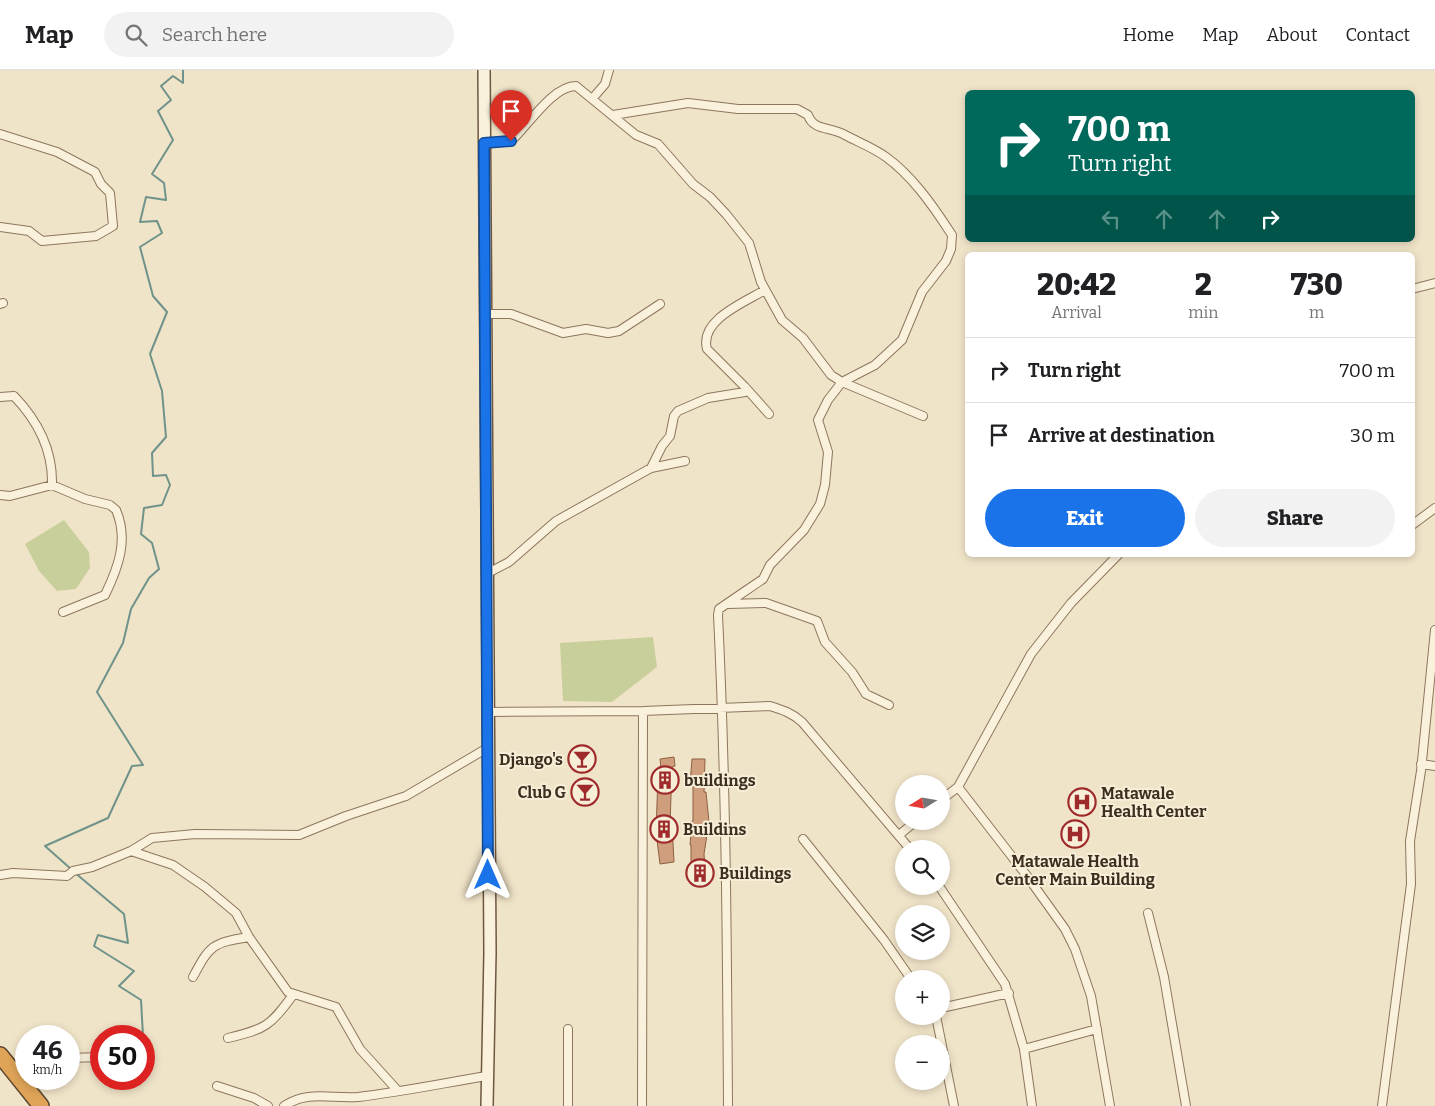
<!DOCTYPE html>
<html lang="en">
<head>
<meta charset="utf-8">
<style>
  body { margin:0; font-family:Bitter,serif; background:#f2f2f2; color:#202124; height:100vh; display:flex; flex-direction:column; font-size:19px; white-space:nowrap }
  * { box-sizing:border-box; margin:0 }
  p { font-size:16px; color:#757577 }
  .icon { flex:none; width:28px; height:28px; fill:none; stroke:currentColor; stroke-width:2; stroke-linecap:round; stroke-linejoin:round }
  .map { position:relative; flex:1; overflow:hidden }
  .drawer { position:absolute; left:965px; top:182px; width:450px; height:305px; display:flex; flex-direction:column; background:#fff; border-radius:8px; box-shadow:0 2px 8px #0003 }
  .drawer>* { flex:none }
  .guide { position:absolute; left:965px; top:20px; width:450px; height:152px; border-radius:8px; box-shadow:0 2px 8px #0003; background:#00695c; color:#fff; overflow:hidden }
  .needle { width:32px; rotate:259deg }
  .tools { position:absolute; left:895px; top:705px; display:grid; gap:10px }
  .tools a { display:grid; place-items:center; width:55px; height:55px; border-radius:50%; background:#fff; box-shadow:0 2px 8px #0003; font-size:25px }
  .speed { position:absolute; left:15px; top:955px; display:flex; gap:10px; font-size:25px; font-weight:700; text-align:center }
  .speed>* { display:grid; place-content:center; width:65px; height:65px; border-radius:50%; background:#fff; box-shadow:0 2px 8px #0003; line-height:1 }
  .speed small { font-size:12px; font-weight:400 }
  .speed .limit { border:8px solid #d22; background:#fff; color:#111 }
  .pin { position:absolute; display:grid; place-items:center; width:42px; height:42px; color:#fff; margin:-51px -21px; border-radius:50% 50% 50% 0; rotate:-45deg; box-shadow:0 0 5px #0007 }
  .pin .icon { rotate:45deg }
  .me { position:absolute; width:55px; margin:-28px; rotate:0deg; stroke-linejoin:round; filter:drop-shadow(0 0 4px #0008) }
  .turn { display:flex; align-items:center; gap:18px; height:105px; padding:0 20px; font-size:22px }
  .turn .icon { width:65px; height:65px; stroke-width:2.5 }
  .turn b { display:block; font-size:35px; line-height:42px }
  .lanes { display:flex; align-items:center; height:48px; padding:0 20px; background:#0003; justify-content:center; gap:25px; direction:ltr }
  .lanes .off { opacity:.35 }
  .eta { display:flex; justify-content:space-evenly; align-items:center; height:85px; text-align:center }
  .eta b { font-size:30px; font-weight:800; line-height:35px }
  .cta { display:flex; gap:10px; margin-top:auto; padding:10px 20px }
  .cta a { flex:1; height:58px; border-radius:30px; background:#1a73e8; color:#fff; font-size:20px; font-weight:800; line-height:58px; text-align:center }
  .cta a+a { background:#f2f2f2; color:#202124 }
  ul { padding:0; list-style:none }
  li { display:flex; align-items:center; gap:15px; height:65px; padding:0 20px; border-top:1px solid #e0e0e0 }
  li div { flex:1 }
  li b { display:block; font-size:19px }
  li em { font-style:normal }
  header { display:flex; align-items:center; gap:30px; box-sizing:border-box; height:70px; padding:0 25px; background:#fff; border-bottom:1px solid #e0e0e0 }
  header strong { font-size:24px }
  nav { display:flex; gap:28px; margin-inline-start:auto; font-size:18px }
  .search { width:350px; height:45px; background:#f2f2f2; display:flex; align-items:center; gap:12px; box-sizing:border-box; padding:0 18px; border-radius:28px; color:#757577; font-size:19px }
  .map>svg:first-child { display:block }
  .green { fill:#c9cf9b }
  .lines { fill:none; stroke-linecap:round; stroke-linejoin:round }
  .stream { stroke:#6f938a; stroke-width:2 }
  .building { fill:#cf9f7d; stroke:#8d5f41 }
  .street-casing { stroke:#8d765c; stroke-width:10 }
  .secondary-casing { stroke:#6f573f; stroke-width:14 }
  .highway-casing { stroke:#5b4430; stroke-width:18 }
  .street { stroke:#faf1dc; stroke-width:8 }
  .secondary { stroke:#faf1dc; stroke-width:11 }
  .highway { stroke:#e0a458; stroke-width:15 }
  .route-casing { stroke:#114b97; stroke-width:12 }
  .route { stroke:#1a73e8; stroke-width:9 }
  .labels { text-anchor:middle; stroke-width:4; stroke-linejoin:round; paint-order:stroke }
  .poi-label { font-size:16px; font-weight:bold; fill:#3d2e20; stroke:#f7eed8; text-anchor:start }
</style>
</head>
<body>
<header>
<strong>Map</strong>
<div class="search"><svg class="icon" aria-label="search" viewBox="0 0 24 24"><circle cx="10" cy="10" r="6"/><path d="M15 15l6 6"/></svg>Search here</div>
<nav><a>Home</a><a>Map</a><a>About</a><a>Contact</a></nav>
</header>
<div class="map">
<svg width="1435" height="1036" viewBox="0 0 1435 1036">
  <rect width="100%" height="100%" fill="#f0e4c8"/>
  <path class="green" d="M64 450 89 482 90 498 76 519 57 521 39 501 25 474Z
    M653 567 657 597 612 632 563 631 560 573Z"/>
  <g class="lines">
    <path class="stream" d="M71 799 45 776 108 748 132 696 143 695 97 622 123 573 131 539 149 508 159 499 152 473 141 464 144 438 162 435 170 415 166 405 153 406 152 383 166 367 162 321 150 284 167 242 153 226 140 177 162 163 157 151 140 152 146 127 166 130 164 113 152 104 173 70 158 41 171 30 161 16 173 6 183 13V0
      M74 802 124 844 128 873 98 865 94 876 134 901 119 916 141 930 143 966
      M144 970V982"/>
  </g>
  <path class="building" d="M674 687 675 696 672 697 670 754 672 755 674 792 660 794 656 762 658 706H662L660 689Z
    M692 689H705L704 722H706L709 752 704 784 705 798H710V808L691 809V775H690L692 751H693V714H690Z"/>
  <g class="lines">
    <g class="street-casing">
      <path id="street" d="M592 29 605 14 609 0
        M613 45 688 33 738 39H797L808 45C813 61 832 57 845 65 858 72 874 78 886 87 911 105 931 133 948 159L952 165 951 179 946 191 922 222 902 270 875 295 842 312
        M0 64 57 82 95 102 101 114 110 123 113 156 96 166 42 171 29 161 0 157
        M484 73 511 71C527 57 552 16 576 16L636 65 658 74 693 114 710 127 726 144 749 173 761 212 782 250 803 268 831 305 842 312 828 330 818 350 828 382 825 415 820 434 804 460 770 495 763 509 719 539 718 545C726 709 727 872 728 1036
        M1412 219 1435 213
        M0 234 3 233
        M485 244H511L563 263 586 259 608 263 619 261 660 234
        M842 312 923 346
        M745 317 769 344
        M0 327 14 326C38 351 53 380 52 415
        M651 398 662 376 670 366 674 346 678 341 708 328 745 322V317L707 279C699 250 745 232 765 220
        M0 425 10 426 52 415 85 429 110 435 116 440C129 470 118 498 105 525L63 542
        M1412 455 1435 438
        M486 504 509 492 556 451 651 398 685 391
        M728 534 766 533 817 551 825 572 852 602 866 624 889 635
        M488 642 643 641 770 636C783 640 792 643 802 652L910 779
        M1421 694 1435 696
        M958 717 1031 584 1071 533 1118 485
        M941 730 958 717 1027 806 1065 859 1075 879 1091 926 1110 1036
        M899 765 916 751
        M803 769 884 870 911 909
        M131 781 152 768 195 764 299 765 346 746 406 726 489 677
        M0 805 13 803 67 806 73 801 92 797 131 781 173 795 205 817 236 843 249 867 288 922 336 937 360 979 398 1021
        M939 816 1005 914 1024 979 1032 1036
        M1148 843 1164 907 1186 1036
        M193 907C210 875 212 873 249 867
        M941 938 1009 923
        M936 946 954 1036
        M228 968C266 959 270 956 293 925
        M1024 979 1097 959
        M69 988 101 987
        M217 1016 254 1028 268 1036
        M284 1036C307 1020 332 1029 358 1027 401 1022 444 1013 487 1006
        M568 1036V959
        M642 1036 643 641
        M1382 1036 1411 814 1410 771 1421 701 1435 560"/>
    </g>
    <g class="secondary-casing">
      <path id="secondary" d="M484 0 490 882 487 1036"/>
    </g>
    <g class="highway-casing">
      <path id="highway" d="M0 985 41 1036"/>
    </g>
    <use href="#street" class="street"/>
    <use href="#secondary" class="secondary"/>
    <use href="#highway" class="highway"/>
  </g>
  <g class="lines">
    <g class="route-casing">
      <path id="route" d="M488 805 484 73 511 71"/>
    </g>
    <use href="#route" class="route"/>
  </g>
  <defs>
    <g id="bar-ring" transform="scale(1.4375)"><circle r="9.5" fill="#f7eed8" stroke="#9e2a2b" stroke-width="1.5"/><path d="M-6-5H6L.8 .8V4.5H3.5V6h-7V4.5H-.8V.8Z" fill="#9e2a2b"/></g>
    <g id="building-ring" transform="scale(1.4375)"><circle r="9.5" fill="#f7eed8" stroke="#9e2a2b" stroke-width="1.5"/><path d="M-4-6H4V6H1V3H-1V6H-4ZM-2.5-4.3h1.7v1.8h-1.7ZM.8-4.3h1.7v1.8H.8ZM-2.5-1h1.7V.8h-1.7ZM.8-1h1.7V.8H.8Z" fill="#9e2a2b"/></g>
    <g id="hospital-ring" transform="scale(1.4375)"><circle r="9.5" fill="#f7eed8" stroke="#9e2a2b" stroke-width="1.5"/><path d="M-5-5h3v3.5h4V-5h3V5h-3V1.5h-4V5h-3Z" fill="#9e2a2b"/></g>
  </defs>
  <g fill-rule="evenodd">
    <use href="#bar-ring" x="582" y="689"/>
    <use href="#building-ring" x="665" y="710"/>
    <use href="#bar-ring" x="585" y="722"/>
    <use href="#hospital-ring" x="1082" y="732"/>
    <use href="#building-ring" x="664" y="759"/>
    <use href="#hospital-ring" x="1075" y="764"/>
    <use href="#building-ring" x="700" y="803"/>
  </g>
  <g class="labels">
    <g class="poi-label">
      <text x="563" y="695" text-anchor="end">Django's</text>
      <text x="684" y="716">buildings</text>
      <text x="566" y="728" text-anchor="end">Club G</text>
      <text x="1101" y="729">Matawale<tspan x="1101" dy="18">Health Center</tspan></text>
      <text x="683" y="765">Buildins</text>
      <text x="1075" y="797" text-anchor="middle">Matawale Health<tspan x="1075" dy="18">Center Main Building</tspan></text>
      <text x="719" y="809">Buildings</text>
    </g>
  </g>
</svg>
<div class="tools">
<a><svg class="needle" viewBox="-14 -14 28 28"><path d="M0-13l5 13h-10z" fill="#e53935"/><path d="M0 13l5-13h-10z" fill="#757577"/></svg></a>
<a><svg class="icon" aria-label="search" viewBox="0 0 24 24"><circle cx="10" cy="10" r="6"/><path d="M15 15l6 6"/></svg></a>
<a><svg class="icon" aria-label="layers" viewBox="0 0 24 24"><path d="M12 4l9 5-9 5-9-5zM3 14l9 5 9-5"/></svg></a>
<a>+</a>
<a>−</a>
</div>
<div class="speed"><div>46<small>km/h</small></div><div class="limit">50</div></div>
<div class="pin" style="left:511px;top:71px;background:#d93025"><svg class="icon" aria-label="arrive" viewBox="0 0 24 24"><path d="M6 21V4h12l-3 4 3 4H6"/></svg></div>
<svg class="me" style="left:488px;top:805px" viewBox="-20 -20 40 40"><path d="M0-17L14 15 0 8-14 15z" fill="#1a73e8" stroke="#fff" stroke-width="4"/></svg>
<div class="guide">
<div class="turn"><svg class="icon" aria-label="right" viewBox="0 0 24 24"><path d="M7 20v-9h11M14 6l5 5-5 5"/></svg><div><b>700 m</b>Turn right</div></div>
<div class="lanes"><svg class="icon off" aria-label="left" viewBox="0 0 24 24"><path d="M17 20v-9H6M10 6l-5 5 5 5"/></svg><svg class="icon off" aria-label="ahead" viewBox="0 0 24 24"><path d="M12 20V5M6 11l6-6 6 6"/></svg><svg class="icon off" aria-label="ahead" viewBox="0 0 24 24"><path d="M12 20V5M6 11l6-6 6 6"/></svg><svg class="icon" aria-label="right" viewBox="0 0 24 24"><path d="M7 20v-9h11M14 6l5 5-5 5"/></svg></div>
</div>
<section class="drawer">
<div class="eta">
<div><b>20:42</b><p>Arrival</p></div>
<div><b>2</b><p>min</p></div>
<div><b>730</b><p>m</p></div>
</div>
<ul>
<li><svg class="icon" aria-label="right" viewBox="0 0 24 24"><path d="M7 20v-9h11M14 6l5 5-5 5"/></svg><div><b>Turn right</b></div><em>700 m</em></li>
<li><svg class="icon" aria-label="arrive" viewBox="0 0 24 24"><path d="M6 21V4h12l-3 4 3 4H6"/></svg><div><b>Arrive at destination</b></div><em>30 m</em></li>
</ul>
<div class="cta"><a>Exit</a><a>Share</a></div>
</section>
</div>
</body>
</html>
